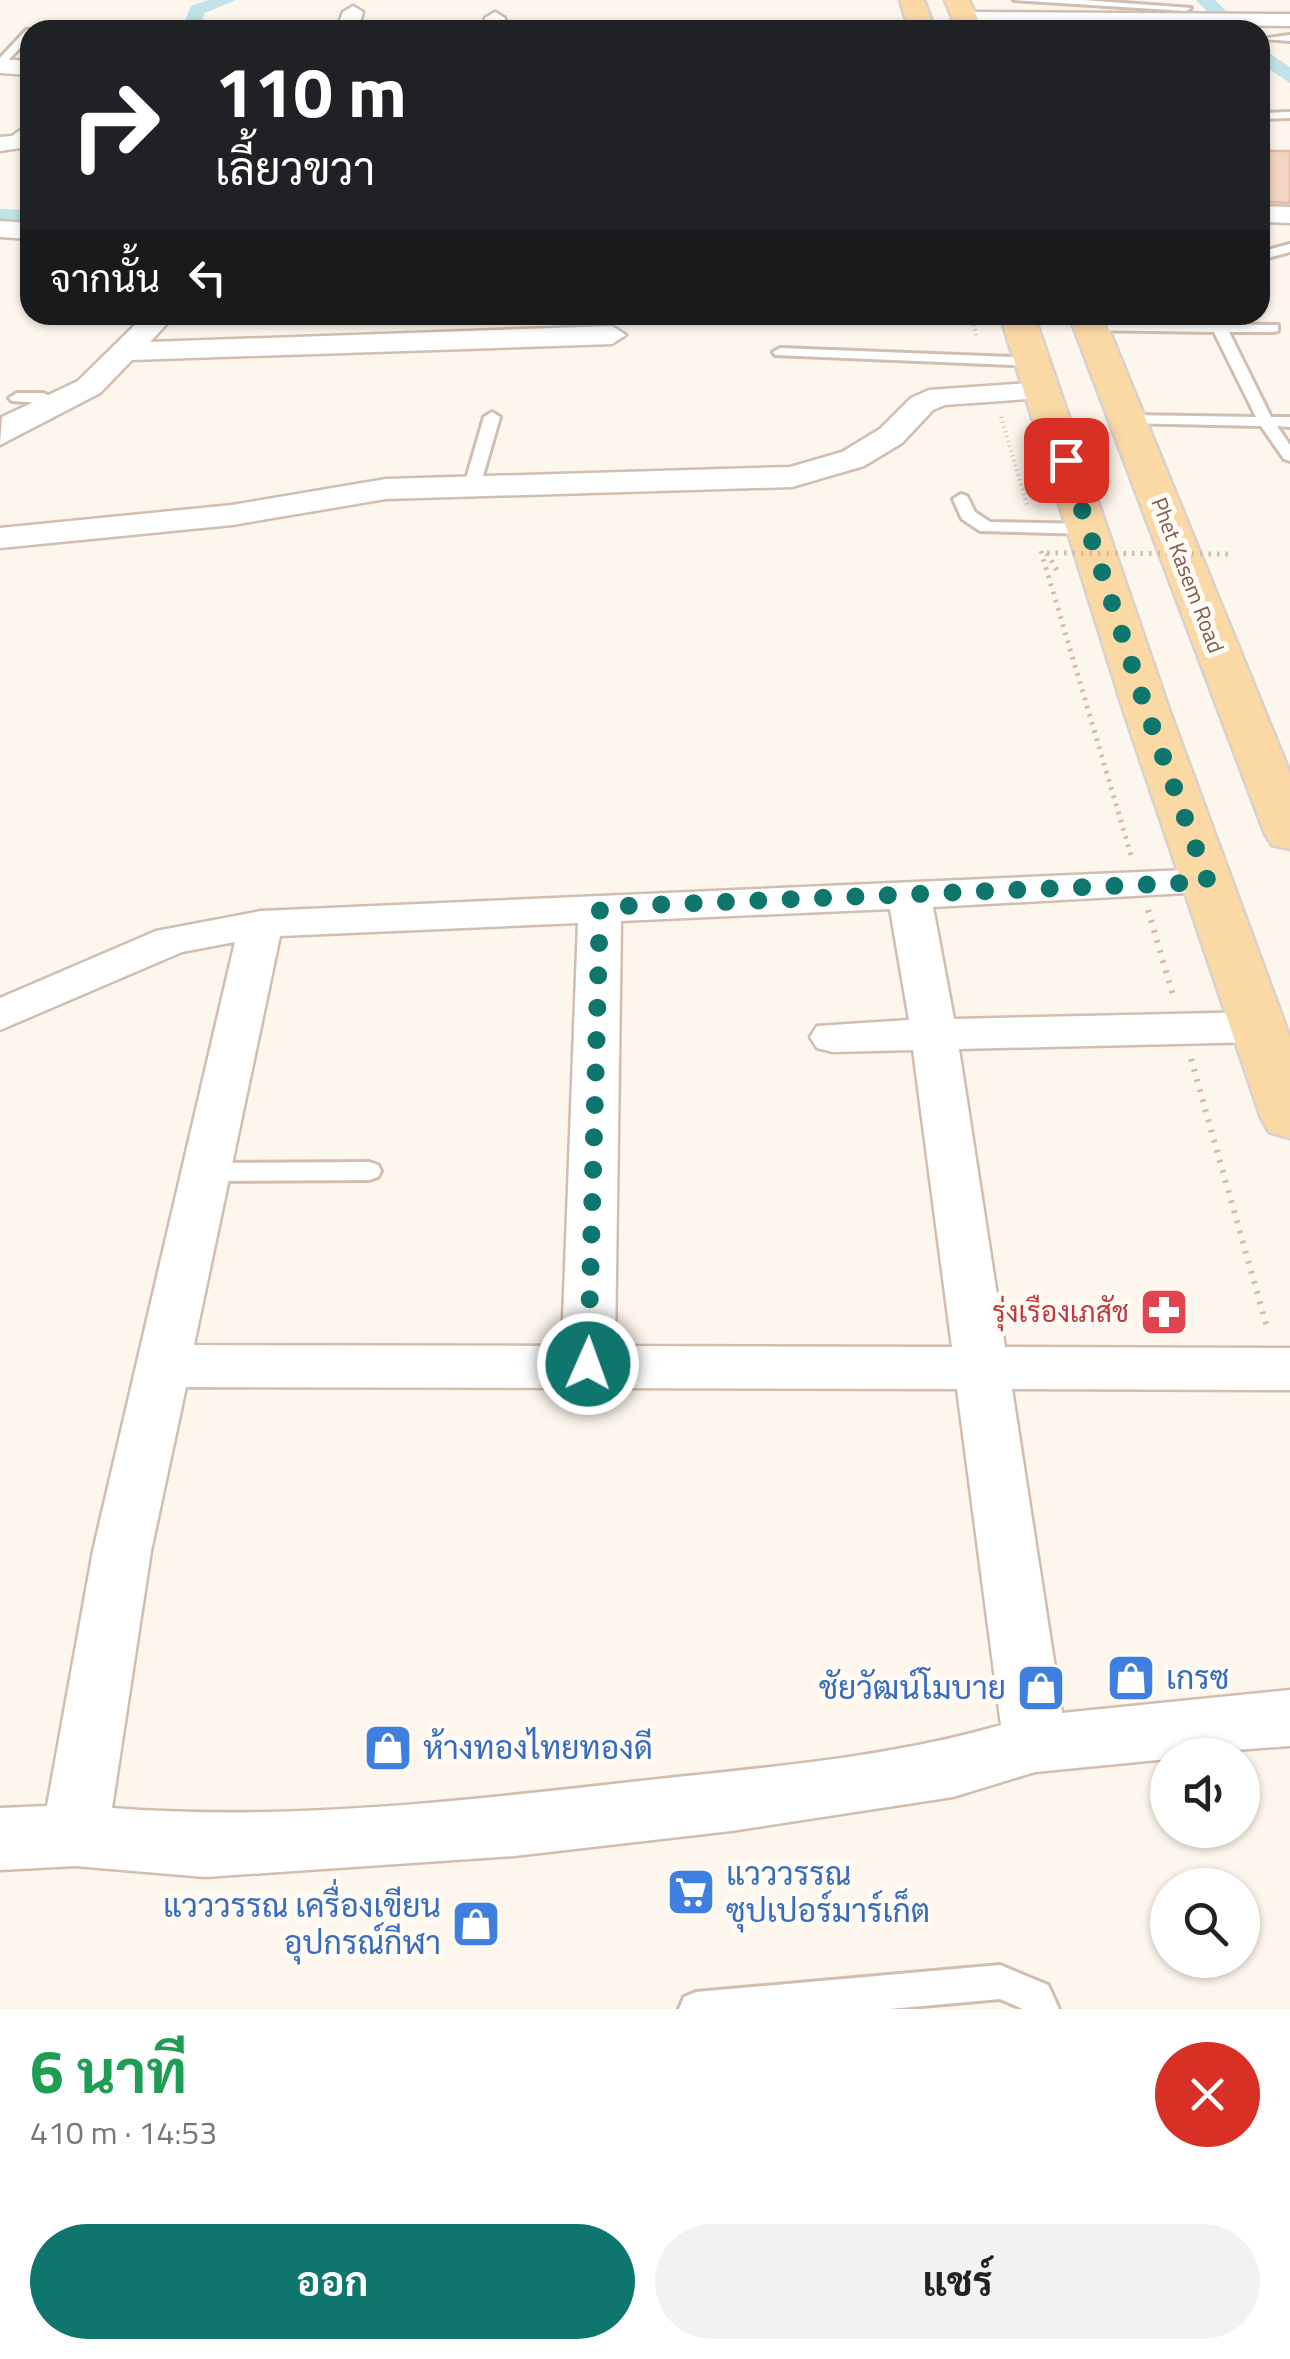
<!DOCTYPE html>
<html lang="th">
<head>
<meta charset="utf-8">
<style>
  body { margin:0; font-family:"Titillium Web",Sarabun,sans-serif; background:#f2f2f2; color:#222; height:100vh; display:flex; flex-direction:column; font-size:38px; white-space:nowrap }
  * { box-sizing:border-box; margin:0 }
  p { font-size:32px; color:#767676 }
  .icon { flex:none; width:55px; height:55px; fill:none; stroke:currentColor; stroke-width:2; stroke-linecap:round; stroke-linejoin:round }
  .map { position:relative; height:2009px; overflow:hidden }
  .side { display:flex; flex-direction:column; background:#fff; flex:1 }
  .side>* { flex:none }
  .hud { position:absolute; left:20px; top:20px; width:1250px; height:305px; border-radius:30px; box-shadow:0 2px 8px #0004; background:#202124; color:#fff; overflow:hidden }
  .fabs { position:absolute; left:1150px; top:1738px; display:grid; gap:20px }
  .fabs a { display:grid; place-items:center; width:110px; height:110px; border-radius:50%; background:#fff; box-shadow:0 2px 8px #0004; font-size:50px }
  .pin { position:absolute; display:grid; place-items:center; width:85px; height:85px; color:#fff; margin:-42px; border-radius:20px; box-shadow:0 5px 15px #0006 }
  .me { position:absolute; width:110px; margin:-55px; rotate:2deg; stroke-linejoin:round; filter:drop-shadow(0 0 8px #0008) }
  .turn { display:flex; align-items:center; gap:35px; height:210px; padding:0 30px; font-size:45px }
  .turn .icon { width:130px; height:130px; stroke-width:2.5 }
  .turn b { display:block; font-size:70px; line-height:85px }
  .then { display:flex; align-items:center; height:95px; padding:0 30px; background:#0003; gap:20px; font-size:38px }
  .round { display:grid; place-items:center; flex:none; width:105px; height:105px; border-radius:52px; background:#f2f2f2 }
  .overview { display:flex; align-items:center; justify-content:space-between; height:170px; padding:0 30px }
  h1 { font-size:60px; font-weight:700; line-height:75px; color:#1e9e55 }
  .primary-button { display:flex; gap:20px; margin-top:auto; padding:20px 30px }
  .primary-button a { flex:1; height:115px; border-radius:60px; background:#0f766e; color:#fff; font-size:40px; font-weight:700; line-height:115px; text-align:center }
  .primary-button a+a { background:#f2f2f2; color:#222 }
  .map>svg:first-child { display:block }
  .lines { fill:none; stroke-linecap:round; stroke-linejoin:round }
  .canal { fill:#bfe3e8; fill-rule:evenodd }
  .building { fill:#f3d5c3; stroke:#e6bba3; stroke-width:2.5 }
  .service-casing { stroke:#d1beb0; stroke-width:6 }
  .minor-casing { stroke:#d1beb0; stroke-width:5 }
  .primary-casing { stroke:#dad1cd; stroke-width:5 }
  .path-far2 { stroke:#d9b8a5; stroke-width:4; stroke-dasharray:1 4; stroke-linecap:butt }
  .path-far1 { stroke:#d9b8a5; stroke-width:5; stroke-dasharray:2.5 6; stroke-linecap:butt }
  .path { stroke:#d9b8a5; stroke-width:6; stroke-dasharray:2.5 8; stroke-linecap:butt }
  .service { fill:#fff; fill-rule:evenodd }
  .minor { fill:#fff; fill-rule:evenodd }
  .primary { fill:#fbd9a5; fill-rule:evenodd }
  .path-bridge { stroke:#d9b8a5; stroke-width:5; stroke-dasharray:2.5 6; stroke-linecap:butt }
  .route { stroke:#0f766e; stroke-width:18; stroke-dasharray:0 32.4 }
  .labels { text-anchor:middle; stroke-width:10; stroke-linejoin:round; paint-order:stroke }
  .far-street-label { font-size:22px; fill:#7a5c4d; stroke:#fffaf3 }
  .health-label { font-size:28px; fill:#be3a42; stroke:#fffaf3; text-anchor:end }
  .near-shop-label { font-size:32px; fill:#366cbe; stroke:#fffaf3; text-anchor:start }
</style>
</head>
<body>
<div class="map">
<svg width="1290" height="2009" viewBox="0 0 1290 2009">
  <rect width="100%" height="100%" fill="#fdf6ec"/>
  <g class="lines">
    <path class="canal" d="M209 0H236L205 13 199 30H181L191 6Z
      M1196 0H1215L1245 30H1225Z
      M1260 47 1290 67V83L1260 63Z
      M0 209 30 210V224L0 223Z"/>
  </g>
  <path class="building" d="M1260 151H1290V203L1260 202Z"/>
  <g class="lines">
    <g class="service-casing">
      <path id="service" d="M1014 0H1083L1191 8 1186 11Z
        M26 30H34H30V38L0 68V58Z
        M1290 35V41L1262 39Z
        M1290 112V118L1260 119V113Z
        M1290 244V252L1260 260V252Z
        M1091 323 1278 325V331L1273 332H1229L1271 417H1290V427L1277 426 1290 445V461L1284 459 1261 426 1123 423 1120 420 1128 415 1256 417 1214 332 1086 330 1084 327Z
        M780 348 1034 358 1041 362 1034 366 775 355 773 352Z
        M17 393H43L66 404 58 409 41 403 12 401 9 398Z
        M492 412 500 417 480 486 466 489 464 486 484 417Z
        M961 494 967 496 975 512 990 522 1088 524 1096 529 1088 534 980 531 962 519 953 499Z
        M369 1162 378 1165 381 1171 378 1177 369 1180 208 1181 199 1178 196 1172 199 1166 208 1163Z
        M1000 1965 1048 1985 1059 2009H1023L1000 1999 889 2009H679L684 1997 696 1992Z"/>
    </g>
    <g class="minor-casing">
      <path id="minor" d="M353 6 363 12 358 30H336L343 12Z
        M495 12 505 18 504 30H482L485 18Z
        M964 12 1290 14V26L957 22V14Z
        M0 59 30 61V75L0 73Z
        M30 123 27 147 0 151V137L12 136Z
        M1260 206 1290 207V223L1260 222Z
        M0 221 30 223V239L0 237Z
        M145 315H175L150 342 612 326 626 335 612 344 132 360 100 393 0 445 2 417 78 381Z
        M1044 382 1059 391 1055 397 945 405 933 410 902 443 864 466 792 487 386 499 232 525 0 548V528L232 505 386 479 790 467 842 452 880 429 911 398 929 390Z
        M1208 869 1223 873 1229 882 1223 891 933 907 954 1019 1259 1012 1275 1017 1282 1027 1275 1037 1259 1042 959 1049 1005 1347 1290 1348V1390L1012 1389 1062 1713 1290 1690V1746L1168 1755V1759L1035 1772 953 1797 731 1831 514 1856 205 1877 75 1866 0 1870V1808L47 1806 93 1551 235 942 182 952 0 1030V998L156 931 261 911ZM890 909 909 1020 817 1026 810 1037 817 1048 833 1052 913 1050 952 1347 615 1346 621 921ZM578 923 562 1346 194 1345 280 936ZM186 1387 957 1389 1001 1725C888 1758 766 1767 649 1780 472 1800 290 1822 112 1808L151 1551Z"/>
    </g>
    <g class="primary-casing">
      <path id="primary" d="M900 0H924L935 30H909Z
        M945 0H969L983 30H957Z
        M1000 315H1034L1170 712 1290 1038V1138L1269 1132 1261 1118 1124 712Z
        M1069 315H1103L1290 773V849L1272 845 1265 834Z"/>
    </g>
    <path class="path-far2" d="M971 315 977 338
      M1001 417 1027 505"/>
    <path class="path-far1" d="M1041 551 1131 855
      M1047 553 1059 574"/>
    <path class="path" d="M1148 910 1174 999
      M1191 1059 1268 1331"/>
    <use href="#service" class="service"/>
    <use href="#minor" class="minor"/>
    <use href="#primary" class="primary"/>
    <path class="path-bridge" d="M1047 553 1228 554"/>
  </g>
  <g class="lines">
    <path class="route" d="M588 1364 600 907 1208 882 1147 712 1066 460"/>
  </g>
  <defs>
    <g id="pharmacy-square" transform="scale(2.5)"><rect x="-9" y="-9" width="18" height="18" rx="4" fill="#e0444e" stroke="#fffaf3"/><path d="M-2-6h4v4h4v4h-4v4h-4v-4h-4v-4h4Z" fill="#fff"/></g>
    <g id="shop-square" transform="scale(2.5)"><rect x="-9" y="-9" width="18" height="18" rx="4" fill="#3f7fe0" stroke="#fffaf3"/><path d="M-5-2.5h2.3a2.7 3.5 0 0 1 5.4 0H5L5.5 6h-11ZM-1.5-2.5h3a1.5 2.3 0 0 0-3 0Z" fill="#fff"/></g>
    <g id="supermarket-square" transform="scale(2.5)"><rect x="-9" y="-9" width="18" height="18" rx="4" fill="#3f7fe0" stroke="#fffaf3"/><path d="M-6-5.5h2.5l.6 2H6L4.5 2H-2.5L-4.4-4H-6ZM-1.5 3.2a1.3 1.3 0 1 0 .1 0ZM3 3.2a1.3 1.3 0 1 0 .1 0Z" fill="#fff"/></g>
  </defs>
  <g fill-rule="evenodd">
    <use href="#pharmacy-square" x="1164" y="1312"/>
    <use href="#shop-square" x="1131" y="1678"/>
    <use href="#shop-square" x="1041" y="1688"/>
    <use href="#shop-square" x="388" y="1748"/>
    <use href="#supermarket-square" x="691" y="1892"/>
    <use href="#shop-square" x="476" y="1924"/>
  </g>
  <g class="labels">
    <g class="far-street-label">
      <text transform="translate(1188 575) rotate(69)" y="8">Phet Kasem Road</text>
    </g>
    <g class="health-label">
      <text x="1129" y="1322">รุ่งเรืองเภสัช</text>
    </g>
    <g class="near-shop-label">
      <text x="1166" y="1689">เกรซ</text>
      <text x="1006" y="1699" text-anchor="end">ชัยวัฒน์โมบาย</text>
      <text x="423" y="1759">ห้างทองไทยทองดี</text>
      <text x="726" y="1885">แวววรรณ<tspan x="726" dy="37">ซุปเปอร์มาร์เก็ต</tspan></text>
      <text x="441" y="1917" text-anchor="end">แวววรรณ เครื่องเขียน<tspan x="441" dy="37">อุปกรณ์กีฬา</tspan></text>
    </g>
  </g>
</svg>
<div class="fabs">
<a><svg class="icon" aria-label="sound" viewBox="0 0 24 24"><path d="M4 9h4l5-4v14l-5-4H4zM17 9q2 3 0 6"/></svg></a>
<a><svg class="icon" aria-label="search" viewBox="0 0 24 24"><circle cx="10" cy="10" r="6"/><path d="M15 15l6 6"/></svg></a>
</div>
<div class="pin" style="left:1066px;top:460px;background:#d93025"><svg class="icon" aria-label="arrive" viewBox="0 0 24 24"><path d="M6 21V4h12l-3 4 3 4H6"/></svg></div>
<svg class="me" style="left:588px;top:1364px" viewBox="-20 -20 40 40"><circle r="17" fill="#0f766e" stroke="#fff" stroke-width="3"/><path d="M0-11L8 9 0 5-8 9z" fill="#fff"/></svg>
<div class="hud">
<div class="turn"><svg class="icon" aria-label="right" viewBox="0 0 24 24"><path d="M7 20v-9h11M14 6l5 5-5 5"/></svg><div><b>110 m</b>เลี้ยวขวา</div></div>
<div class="then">จากนั้น<svg class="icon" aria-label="left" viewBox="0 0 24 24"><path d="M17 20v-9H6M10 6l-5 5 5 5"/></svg></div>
</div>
</div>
<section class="side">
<div class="overview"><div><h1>6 นาที</h1><p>410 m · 14:53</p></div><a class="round" style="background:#d93025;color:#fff"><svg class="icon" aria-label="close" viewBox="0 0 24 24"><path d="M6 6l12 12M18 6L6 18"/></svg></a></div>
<div class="primary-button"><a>ออก</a><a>แชร์</a></div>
</section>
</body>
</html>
